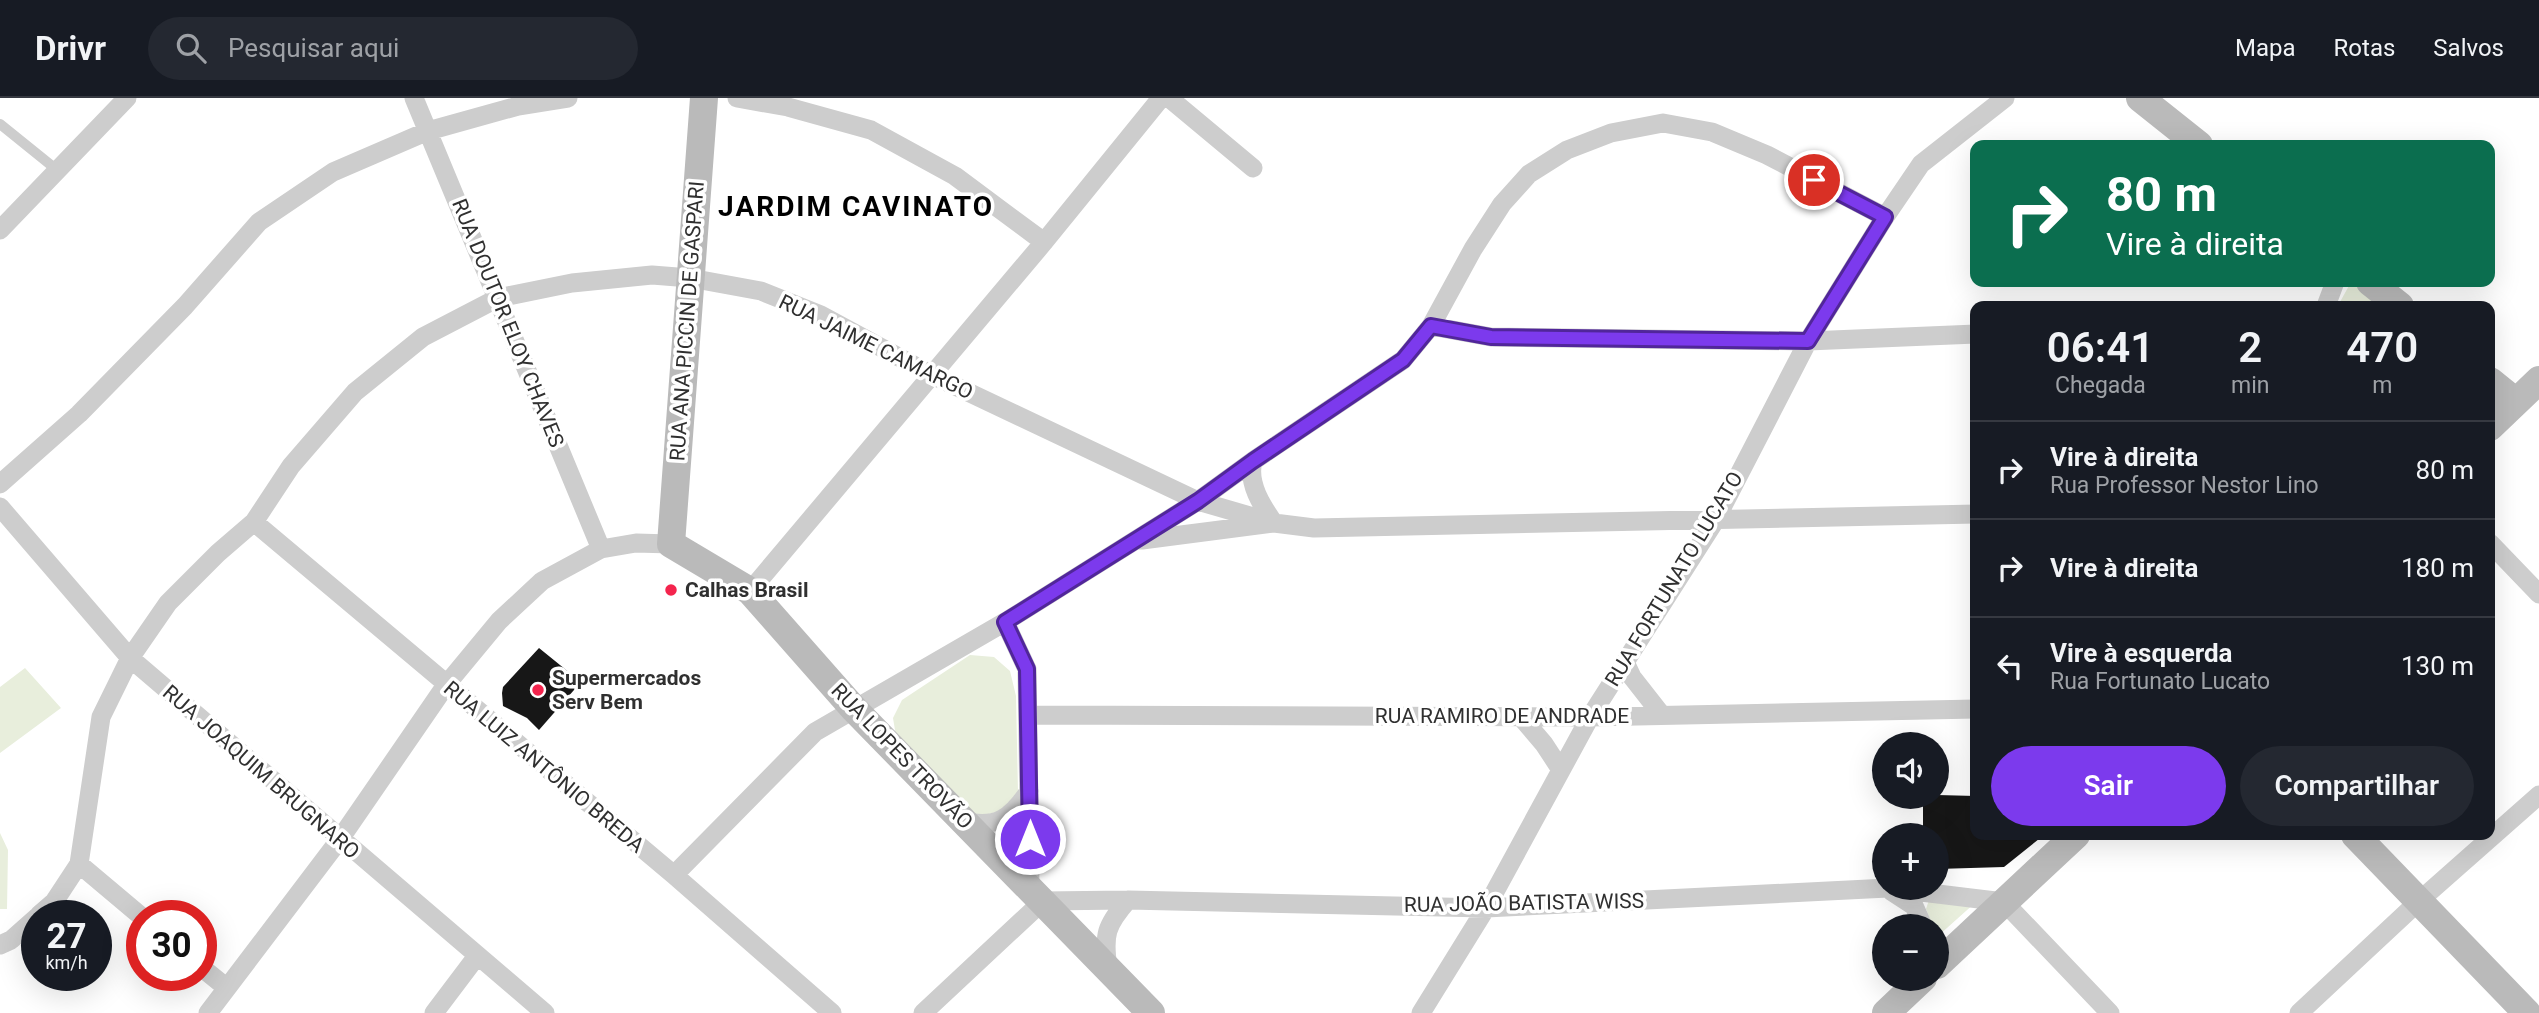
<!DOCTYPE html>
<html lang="pt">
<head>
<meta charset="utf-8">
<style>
  body { margin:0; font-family:Roboto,sans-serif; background:#242831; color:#f1f3f6; height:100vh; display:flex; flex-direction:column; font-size:26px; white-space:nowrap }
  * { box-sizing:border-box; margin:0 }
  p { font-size:23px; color:#9ea1a6 }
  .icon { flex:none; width:38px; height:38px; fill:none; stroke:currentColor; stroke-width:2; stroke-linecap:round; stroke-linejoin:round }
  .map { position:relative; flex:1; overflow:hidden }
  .panel { position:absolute; left:1970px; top:203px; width:525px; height:539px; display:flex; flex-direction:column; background:#171b24; border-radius:14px; box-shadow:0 7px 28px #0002 }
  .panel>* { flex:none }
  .top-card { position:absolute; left:1970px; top:42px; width:525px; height:147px; border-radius:14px; box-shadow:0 7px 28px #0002; background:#0b6e4f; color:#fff; overflow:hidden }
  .fabs { position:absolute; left:1872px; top:634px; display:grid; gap:14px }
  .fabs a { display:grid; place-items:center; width:77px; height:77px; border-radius:50%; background:#171b24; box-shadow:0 7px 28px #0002; font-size:35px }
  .speed { position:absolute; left:21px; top:802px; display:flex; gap:14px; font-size:35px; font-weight:700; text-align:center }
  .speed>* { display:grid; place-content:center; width:91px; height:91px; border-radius:50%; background:#171b24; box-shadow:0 7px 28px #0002; line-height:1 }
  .speed small { font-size:18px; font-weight:400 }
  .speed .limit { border:10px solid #d22; background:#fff; color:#111 }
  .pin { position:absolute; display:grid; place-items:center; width:60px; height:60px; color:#fff; margin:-30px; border:4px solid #fff; border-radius:50%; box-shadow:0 2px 7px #0007 }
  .me { position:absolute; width:77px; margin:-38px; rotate:0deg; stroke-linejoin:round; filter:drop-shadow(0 0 5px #0008) }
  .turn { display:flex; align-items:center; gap:24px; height:147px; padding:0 21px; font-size:32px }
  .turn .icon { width:91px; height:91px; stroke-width:2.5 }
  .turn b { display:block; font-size:49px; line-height:60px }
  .eta { display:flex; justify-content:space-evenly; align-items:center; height:119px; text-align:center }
  .eta b { font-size:42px; font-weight:600; line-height:49px }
  .action { display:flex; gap:14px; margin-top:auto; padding:14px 21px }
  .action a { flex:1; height:80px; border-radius:42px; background:#7c3aed; color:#fff; font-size:28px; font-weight:600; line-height:80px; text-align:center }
  .action a+a { background:#242831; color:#f1f3f6 }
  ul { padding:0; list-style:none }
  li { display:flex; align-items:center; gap:21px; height:98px; padding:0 21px; border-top:2px solid #363941 }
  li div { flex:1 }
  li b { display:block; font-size:26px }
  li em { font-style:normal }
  header { display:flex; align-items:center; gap:42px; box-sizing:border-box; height:98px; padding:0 35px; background:#171b24; border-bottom:2px solid #363941 }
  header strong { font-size:33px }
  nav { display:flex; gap:38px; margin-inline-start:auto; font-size:24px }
  .search { width:490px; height:63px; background:#242831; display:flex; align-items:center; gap:18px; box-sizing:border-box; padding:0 24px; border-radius:38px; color:#9ea1a6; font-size:26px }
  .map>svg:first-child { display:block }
  .green { fill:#e8eedc }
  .building { fill:#171717 }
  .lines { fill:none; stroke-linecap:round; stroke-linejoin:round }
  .lane { stroke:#cdcdcd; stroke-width:10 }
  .street { stroke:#cdcdcd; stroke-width:19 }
  .secondary { stroke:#bababa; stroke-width:28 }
  .route-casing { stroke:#51269a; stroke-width:18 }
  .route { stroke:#7c3aed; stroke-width:12 }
  .poi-dot { fill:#f4244d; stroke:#fff; stroke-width:2.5 }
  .labels { text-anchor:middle; stroke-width:7; stroke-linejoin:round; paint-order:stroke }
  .street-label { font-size:21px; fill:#303030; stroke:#fff }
  .poi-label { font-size:21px; font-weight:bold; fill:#303030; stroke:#fff; text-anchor:start }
  .district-label { font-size:28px; font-weight:bold; letter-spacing:2px; fill:#000; stroke:#fff }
</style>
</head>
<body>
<header>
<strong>Drivr</strong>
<div class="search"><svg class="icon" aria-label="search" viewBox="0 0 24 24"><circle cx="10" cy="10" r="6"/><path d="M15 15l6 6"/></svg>Pesquisar aqui</div>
<nav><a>Mapa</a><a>Rotas</a><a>Salvos</a></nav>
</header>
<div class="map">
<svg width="2539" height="915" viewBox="0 0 2539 915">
  <rect width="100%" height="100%" fill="#fff"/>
  <path class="green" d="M2351 184H2355L2384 208 2340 204Z
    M970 557 994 559 1010 573 1016 598 1018 694 1011 710 977 719 896 638 893 620 902 602Z
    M25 570 61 610 0 655V589Z
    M0 735 8 752 7 811H0Z
    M1929 802 1976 804 1938 838 1937 828H1933L1926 811Z"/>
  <path class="building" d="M539 550 581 584 539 632 527 620 503 608 502 595 503 589Z
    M1937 697 1976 698V737H2044L2004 769 1937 771V737H1923V698Z"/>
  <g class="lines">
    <path class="lane" d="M0 26 57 72"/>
    <path class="street" d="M414 0 601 451
      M737 0 788 9 871 32 955 78 1044 144
      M1169 0 1253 70
      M0 132 127 0
      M2326 208 2335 184
      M1431 228 1491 239 1808 243 1976 236
      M0 386 79 316 185 208 259 124 333 74 428 33 518 8 568 0
      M0 409 130 560 545 915
      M254 424 674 777 832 915
      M1142 442 1274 425C1262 408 1247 385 1253 363
      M2490 445 2539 496
      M750 493 1044 144 1161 0
      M1005 524 1027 571 1030 790
      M1625 564 1632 579 1661 616
      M1029 617 1590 619 1976 611
      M1521 619 1544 646 1561 672
      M964 723C996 731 1011 720 1029 693
      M79 766 142 819
      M674 777 815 634 1005 524 1198 403 1253 363 1403 262 1431 228 1473 151 1502 106 1529 76 1567 52 1611 35 1663 25 1712 34 1767 57 1885 119
      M1891 793 1914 808 1923 828
      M39 817 54 804 79 766 101 619 130 560 168 505 218 455 254 424 291 368 355 294 423 239 498 200 572 185 652 177 690 180 761 193 821 217 932 277 1198 403 1274 425 1314 430 1976 416
      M0 847 11 842 37 819
      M201 869 227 890
      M1108 870C1103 837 1106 827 1128 802
      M208 915 340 741 446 587 499 523 542 483 601 451 636 445 671 446
      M434 915 477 858
      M923 915 1043 803 1128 802 1486 810 1888 790 2004 804 2110 915
      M1421 915 1486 810 1590 619 1715 423 1808 243 1885 119 1921 66 2005 0
      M2299 915 2418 804 2539 697"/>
    <path class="secondary" d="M704 0 671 446 750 493 854 611 1151 915
      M2140 0 2199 47
      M2370 184 2400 208
      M2490 283 2516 304
      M2490 329 2539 282
      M2355 737 2527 915
      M1937 867 2076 737
      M1886 915 1923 880"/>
  </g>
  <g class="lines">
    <g class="route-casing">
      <path id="route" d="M1030 741 1027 571 1005 524 1198 403 1253 363 1403 262 1431 228 1491 239 1808 243 1885 119 1814 82"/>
    </g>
    <use href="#route" class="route"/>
  </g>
  <g class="poi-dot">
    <circle cx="671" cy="492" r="7"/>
    <circle cx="538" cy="592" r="7"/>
  </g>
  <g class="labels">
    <g class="street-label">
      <text transform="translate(687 223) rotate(-86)" y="7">RUA ANA PICCIN DE GASPARI</text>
      <text transform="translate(508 225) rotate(68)" y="7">RUA DOUTOR ELOY CHAVES</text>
      <text transform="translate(876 249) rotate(26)" y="7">RUA JAIME CAMARGO</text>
      <text transform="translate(1674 481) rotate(-59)" y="7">RUA FORTUNATO LUCATO</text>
      <text x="1502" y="625">RUA RAMIRO DE ANDRADE</text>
      <text transform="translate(902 658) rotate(46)" y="7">RUA LOPES TROVÃO</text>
      <text transform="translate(544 669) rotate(40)" y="7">RUA LUIZ ANTÔNIO BREDA</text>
      <text transform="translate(261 674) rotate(41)" y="7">RUA JOAQUIM BRUGNARO</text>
      <text transform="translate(1524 805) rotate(-1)" y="7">RUA JOÃO BATISTA WISS</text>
    </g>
    <g class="poi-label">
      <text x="685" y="499">Calhas Brasil</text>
      <text x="552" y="587">Supermercados<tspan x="552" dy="24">Serv Bem</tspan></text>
    </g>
    <g class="district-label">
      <text x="856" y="118">JARDIM CAVINATO</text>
    </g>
  </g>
</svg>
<div class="fabs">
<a><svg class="icon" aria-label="sound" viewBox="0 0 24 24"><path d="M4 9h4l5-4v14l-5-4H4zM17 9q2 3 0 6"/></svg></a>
<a>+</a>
<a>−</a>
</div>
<div class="speed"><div>27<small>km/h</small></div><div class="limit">30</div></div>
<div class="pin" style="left:1814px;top:82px;background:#d93025"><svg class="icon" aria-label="arrive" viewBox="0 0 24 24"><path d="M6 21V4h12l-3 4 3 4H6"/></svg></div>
<svg class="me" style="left:1030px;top:741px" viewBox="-20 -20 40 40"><circle r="17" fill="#7c3aed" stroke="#fff" stroke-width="3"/><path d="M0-11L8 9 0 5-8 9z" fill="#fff"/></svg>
<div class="top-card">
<div class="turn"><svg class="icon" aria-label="right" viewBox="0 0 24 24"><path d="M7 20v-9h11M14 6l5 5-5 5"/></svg><div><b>80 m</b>Vire à direita</div></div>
</div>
<section class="panel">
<div class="eta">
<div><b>06:41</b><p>Chegada</p></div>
<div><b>2</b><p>min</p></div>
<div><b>470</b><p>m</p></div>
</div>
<ul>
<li><svg class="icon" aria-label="right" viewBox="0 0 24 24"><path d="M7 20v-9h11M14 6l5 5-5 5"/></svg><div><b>Vire à direita</b><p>Rua Professor Nestor Lino</p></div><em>80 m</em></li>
<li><svg class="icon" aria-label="right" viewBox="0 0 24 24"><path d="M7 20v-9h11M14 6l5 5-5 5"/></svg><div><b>Vire à direita</b></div><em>180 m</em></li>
<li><svg class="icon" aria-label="left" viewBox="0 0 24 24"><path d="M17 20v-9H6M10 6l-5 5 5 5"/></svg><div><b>Vire à esquerda</b><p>Rua Fortunato Lucato</p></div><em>130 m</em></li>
</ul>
<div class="action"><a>Sair</a><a>Compartilhar</a></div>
</section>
</div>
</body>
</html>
